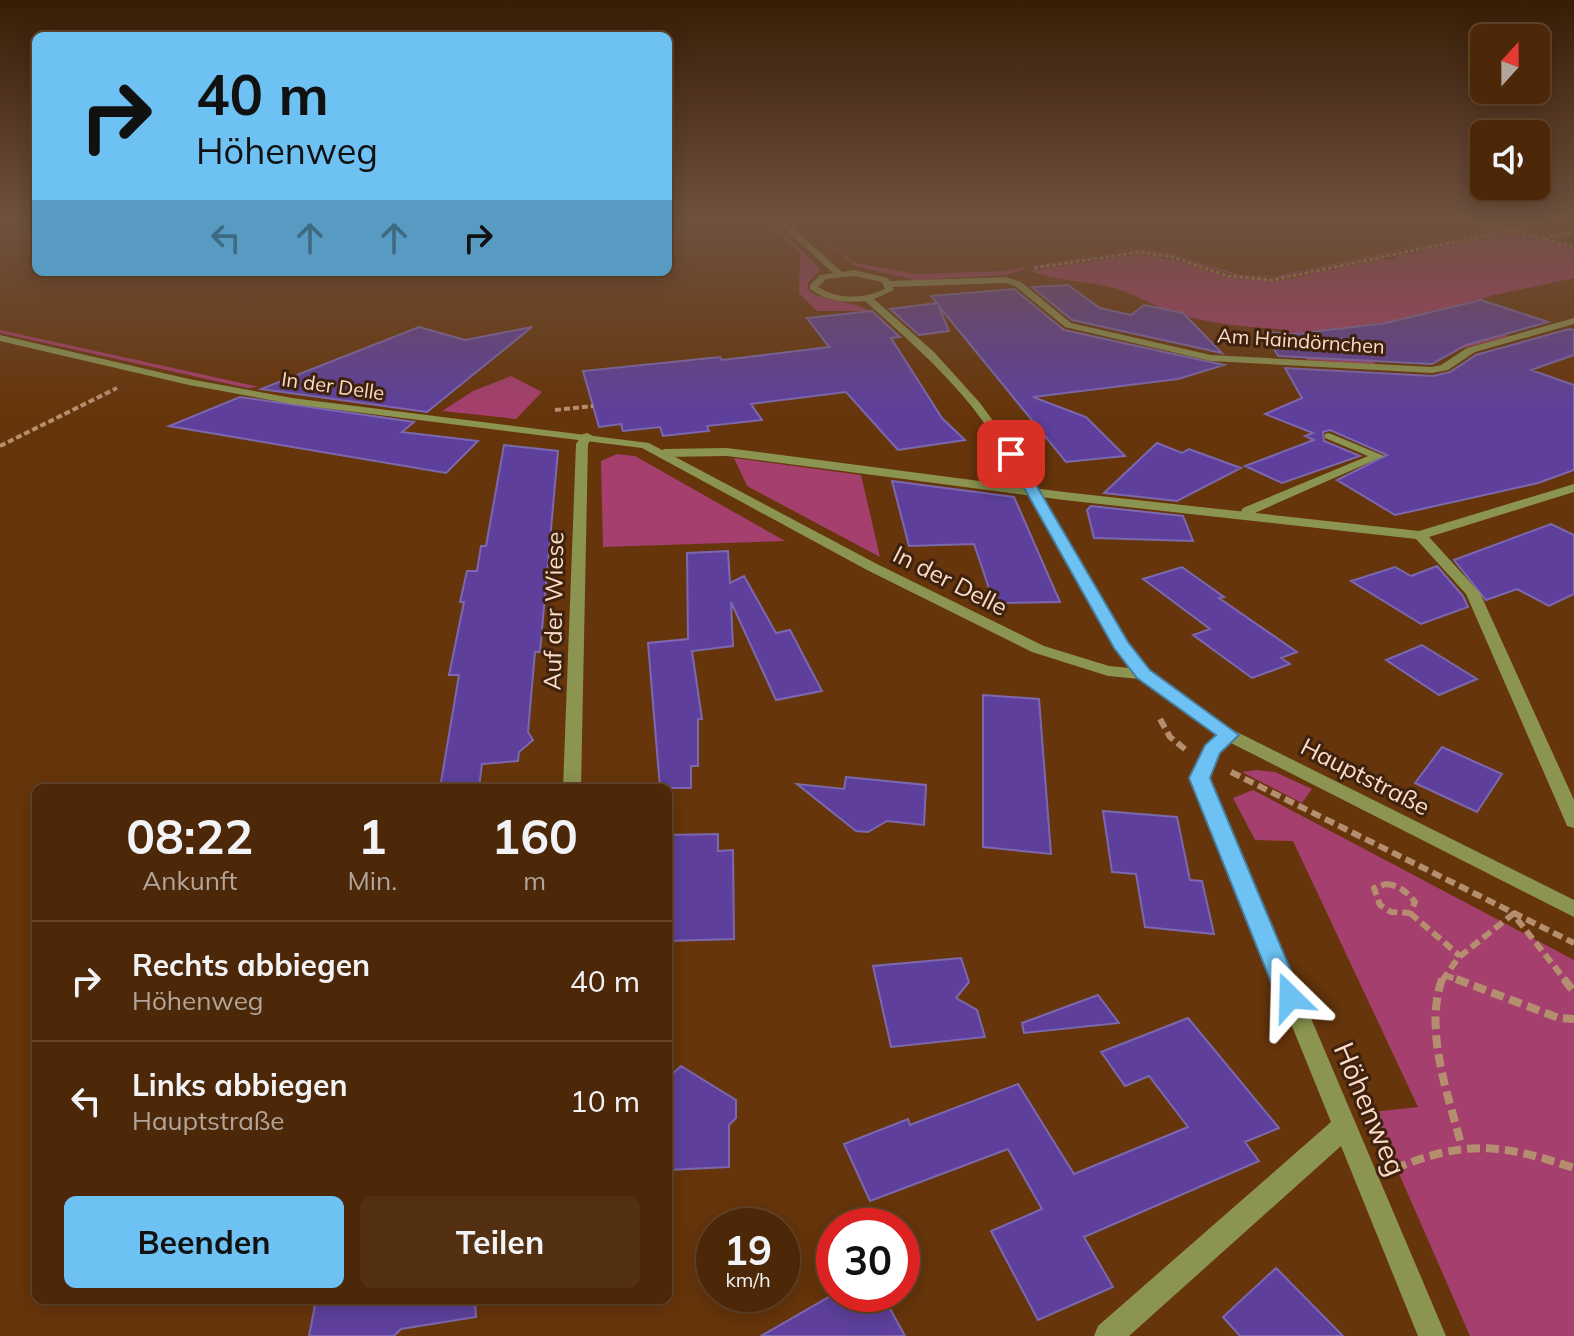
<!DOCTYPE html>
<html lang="de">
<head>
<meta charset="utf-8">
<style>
  body { margin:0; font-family:Mulish,sans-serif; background:#533012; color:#f1f3f6; height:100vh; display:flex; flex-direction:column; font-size:30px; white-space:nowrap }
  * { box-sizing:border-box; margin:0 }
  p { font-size:26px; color:#b2a69c }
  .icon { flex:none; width:44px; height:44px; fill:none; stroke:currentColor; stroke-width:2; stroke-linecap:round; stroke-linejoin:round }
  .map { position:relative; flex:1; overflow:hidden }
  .details { position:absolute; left:32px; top:784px; width:640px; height:520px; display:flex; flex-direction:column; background:#4c2808; border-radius:12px; box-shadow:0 4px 20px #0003,0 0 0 2px #634429 }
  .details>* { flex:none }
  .guide { position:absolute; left:32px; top:32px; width:640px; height:244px; border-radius:12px; box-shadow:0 4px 20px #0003,0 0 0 2px #634429; background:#6dc2f3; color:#111; overflow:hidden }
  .needle { width:52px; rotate:21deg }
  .buttons { position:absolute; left:1470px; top:24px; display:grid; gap:16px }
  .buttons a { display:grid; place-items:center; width:80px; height:80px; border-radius:12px; background:#4c2808; box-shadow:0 4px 20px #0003,0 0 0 2px #634429; font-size:40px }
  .speed { position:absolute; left:696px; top:1208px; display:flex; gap:16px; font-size:40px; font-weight:700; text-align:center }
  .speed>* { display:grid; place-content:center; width:104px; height:104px; border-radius:50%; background:#4c2808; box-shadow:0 4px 20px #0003,0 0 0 2px #634429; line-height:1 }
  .speed small { font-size:20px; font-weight:400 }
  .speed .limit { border:12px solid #d22; background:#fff; color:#111 }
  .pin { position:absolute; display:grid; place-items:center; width:68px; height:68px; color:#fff; margin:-34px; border-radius:16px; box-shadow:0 4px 12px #0006 }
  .me { position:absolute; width:88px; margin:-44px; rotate:338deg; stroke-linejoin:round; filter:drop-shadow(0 0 6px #0008) }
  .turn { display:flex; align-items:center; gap:28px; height:168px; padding:0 32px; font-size:36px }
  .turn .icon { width:104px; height:104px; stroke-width:2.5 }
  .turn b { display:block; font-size:56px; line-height:68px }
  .lanes { display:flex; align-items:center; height:76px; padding:0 32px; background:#0003; justify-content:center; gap:40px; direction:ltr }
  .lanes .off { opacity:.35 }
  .eta { display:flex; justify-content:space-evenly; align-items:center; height:136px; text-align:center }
  .eta b { font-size:48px; font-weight:700; line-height:56px }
  .primary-button { display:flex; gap:16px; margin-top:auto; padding:16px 32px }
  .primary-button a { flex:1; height:92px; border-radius:12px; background:#6dc2f3; color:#111; font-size:32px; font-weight:700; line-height:92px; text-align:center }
  .primary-button a+a { background:#533012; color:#f1f3f6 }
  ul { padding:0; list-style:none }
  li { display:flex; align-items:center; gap:24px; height:120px; padding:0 32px; border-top:2px solid #634429 }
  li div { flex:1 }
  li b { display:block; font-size:30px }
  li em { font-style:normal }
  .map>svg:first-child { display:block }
  .green { fill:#a53f6d }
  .building { fill:#5e409c; stroke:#7b68af; stroke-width:2 }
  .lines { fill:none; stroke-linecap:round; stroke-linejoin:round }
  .path-far3 { stroke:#b58e70; stroke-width:3; stroke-dasharray:4 2; stroke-linecap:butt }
  .path-far2 { stroke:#b58e70; stroke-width:4; stroke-dasharray:6 3; stroke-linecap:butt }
  .path-far1 { stroke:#b58e70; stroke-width:6; stroke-dasharray:10 5; stroke-linecap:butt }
  .path { stroke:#b58e70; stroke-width:8; stroke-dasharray:13 6; stroke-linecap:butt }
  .service { fill:#8b9450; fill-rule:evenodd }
  .minor { fill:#8b9450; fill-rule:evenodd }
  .tertiary { fill:#8b9450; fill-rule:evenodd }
  .route { fill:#6dc2f3; stroke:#477e9e; stroke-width:2 }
  .labels { text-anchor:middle; stroke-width:6; stroke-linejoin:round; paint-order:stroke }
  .far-street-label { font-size:20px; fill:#fbdcc8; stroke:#3e220d }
  .street-label { font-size:24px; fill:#fbdcc8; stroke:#3e220d }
  .near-street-label { font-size:28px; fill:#fbdcc8; stroke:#3e220d }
</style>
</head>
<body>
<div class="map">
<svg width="1574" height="1336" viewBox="0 0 1574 1336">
  <rect width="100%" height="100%" fill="#66350b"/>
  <path class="green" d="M766 222H772L821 269 807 284 809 291C827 303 850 299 869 311H817L799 293 800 253Z
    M803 222 855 263 916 274 1005 271 1132 249 1167 252 1240 275 1277 276 1492 229 1477 222 1497 229 1280 277 1236 276 1169 254 1129 250 1026 268 1007 275 915 280 855 266Z
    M1500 234 1530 236 1574 248V278L1490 296 1443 312 1509 336 1457 350 1382 322 1349 329 1375 364 1307 360 1289 330C1252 327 1215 325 1178 314 1156 308 1138 295 1115 288 1087 281 1057 281 1030 271L1139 254 1174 260 1229 278 1279 281 1382 259 1398 260 1392 257Z
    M0 330 259 387 247 388 0 333Z
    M511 376 542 392 516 419 442 411 473 391Z
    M617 454 635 456 785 541 603 547 601 461Z
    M734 458 861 475 880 557 747 486Z
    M1256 770 1275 772 1312 789 1302 803 1242 772Z
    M1253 790 1574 960V1336H1470L1372 1112 1418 1107 1293 841 1255 840 1233 798Z"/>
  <path class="building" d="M1068 285 1100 308 1131 315 1144 305 1183 313 1222 353 1072 320 1032 287Z
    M1014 289 1064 330 1224 365 1178 379 1033 397 1086 417 1125 456 1066 462 938 305 949 331 919 335 890 309 937 303 931 296Z
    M1481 300 1548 322 1466 345 1432 364 1278 356 1265 332 1295 334 1386 323Z
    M872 311 900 337 891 338 942 418 965 440 898 450 846 392 751 404 762 420 707 426 709 431 663 436 660 427 623 431 621 424 599 427 583 371 720 357 722 360 829 347 807 318Z
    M419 327 465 340 532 327 427 412 261 389Z
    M1569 329 1574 330V355L1531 370 1574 385V470L1538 483 1395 515 1337 480 1387 455 1330 430 1323 432 1324 441 1360 456 1282 483 1245 466 1314 440 1305 436 1313 433 1265 414 1302 398 1285 368 1433 376 1450 372 1476 355Z
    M240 397 414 422 402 432 478 441 446 473 169 426Z
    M1157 443 1182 453 1189 449 1241 468 1177 501 1104 493Z
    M504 445 558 451 540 652H535L528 732 533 740 519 752 518 761 482 764 479 788H440L459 675H449L464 602H460L467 571H477L481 546H486Z
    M892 481 1014 497 1060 602 994 603 974 544 909 546Z
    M1091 506 1183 516 1193 541 1094 538 1087 510Z
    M1551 524 1574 535V594L1549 606 1517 589 1486 600 1454 560Z
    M728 551 730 583 744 576 776 633 790 630 822 691 776 700 731 602 733 646 692 651 702 719H698V766H691V788H660L648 643 688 639 687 553Z
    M1437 566 1463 596 1468 607 1421 624 1351 581 1395 567 1411 576Z
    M1182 567 1224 597 1219 598 1297 652 1281 658 1290 664 1252 678 1193 635 1210 629 1143 579Z
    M1422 645 1477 679 1439 695 1386 660Z
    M983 695 1039 699 1051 854 983 847Z
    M1442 747 1502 774 1477 812 1415 783Z
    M846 777 926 785 924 825 887 821 868 832 856 831 797 784 844 789Z
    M1103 811 1177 817 1190 880 1202 881 1214 934 1145 927 1136 874 1112 872Z
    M718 834V851L733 850 734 939 668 941V835Z
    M961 958 969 982 956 998 977 1010 985 1037 891 1047 873 966Z
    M1098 995 1119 1023 1024 1033 1022 1023Z
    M1188 1018 1279 1128 1245 1142 1259 1161 1084 1237 1113 1287 1038 1320 991 1231 1042 1209 1008 1149 870 1201 844 1144 908 1119 910 1125 1018 1084 1074 1174 1188 1127 1149 1076 1125 1086 1101 1052Z
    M681 1066 736 1100V1118L729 1125V1167L668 1170V1078Z
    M1276 1268 1343 1336H1240L1223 1317Z
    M834 1294H882L905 1336H761Z
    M316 1300H475L476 1317 401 1329 394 1336H309Z"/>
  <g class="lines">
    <path class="path-far3" d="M1482 222 1574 247
      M1543 238 1574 232
      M1034 268 1139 252 1172 257 1228 276 1273 280 1510 230"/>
    <path class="path-far2" d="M555 410 593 406
      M0 446 117 388"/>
    <path class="path-far1" d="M1160 719 1170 737 1186 750
      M1231 772 1574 943
      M1386 884C1399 885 1407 892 1415 902L1410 913 1391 912 1380 905 1374 888Z
      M1410 913 1460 956
      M1444 975 1461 981
      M1442 981 1458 958 1513 914 1566 981"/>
    <path class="path" d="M1442 979C1424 1031 1448 1094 1461 1144
      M1456 979 1559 1018 1574 1019
      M1564 979 1574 992
      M1394 1169C1465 1139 1503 1144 1574 1168"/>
    <path class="service" d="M1329 433 1384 456 1255 513 1254 519H1244L1241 511 1243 508 1368 456 1325 438V434Z"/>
    <path class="minor" d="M1006 277 1021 282 1071 323 1211 355 1432 367 1441 365 1467 348 1574 318V324L1475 352 1448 370 1432 373 1211 361 1065 327 1015 286 1005 283 890 287 886 284 890 281Z
      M587 433 593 436 588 444 581 788H563L576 444 583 434Z
      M727 448 1064 492 1419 531 1574 484V492L1429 537 1480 593 1574 800V828L1567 826 1565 821 1466 594 1416 539 1064 500 727 456 664 457 658 453 664 449Z
      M1229 729 1238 735 1220 753 1209 778 1446 1336H1418L1341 1146 1129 1336H1094L1098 1326 1331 1122 1191 778C1200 758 1207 737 1229 729Z"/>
    <path class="tertiary" d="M778 222H786L842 272 854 270 888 278 894 290 874 299 934 352 980 403 1017 454 1127 643 1149 670 1235 731 1574 900V917L1223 739 1139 679 1108 676 1032 652 867 570 642 448 292 404 189 385 0 341V335L189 379 292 398 649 443 877 564 1044 646 1109 666 1130 668 1112 644C1069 568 1026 477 973 408 941 368 903 335 865 301 845 303 826 301 810 289V285L820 275 833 273ZM854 276 882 282 885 289C864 299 838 300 818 287L826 279Z"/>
  </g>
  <linearGradient id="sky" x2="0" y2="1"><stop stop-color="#381d06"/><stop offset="0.54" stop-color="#6e513f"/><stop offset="1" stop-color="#6e513f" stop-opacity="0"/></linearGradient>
  <rect width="1574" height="409" fill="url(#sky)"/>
  <path class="route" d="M1011 450 1018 454 1128 642 1150 670 1239 735 1220 753 1210 778 1302 997 1299 1004 1290 1007 1281 1004 1277 997 1189 778 1205 745 1216 735 1137 678 1114 648 1005 454Z"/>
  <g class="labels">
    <g class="far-street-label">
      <text transform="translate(1301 341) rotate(4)" y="7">Am Haindörnchen</text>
      <text transform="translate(333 386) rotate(8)" y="7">In der Delle</text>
    </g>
    <g class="street-label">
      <text transform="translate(950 581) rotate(27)" y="8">In der Delle</text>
      <text transform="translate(554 611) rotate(-89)" y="8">Auf der Wiese</text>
      <text transform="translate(1365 777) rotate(27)" y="8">Hauptstraße</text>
    </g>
    <g class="near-street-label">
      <text transform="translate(1370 1109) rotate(67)" y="10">Höhenweg</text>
    </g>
  </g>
</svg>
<div class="buttons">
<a><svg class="needle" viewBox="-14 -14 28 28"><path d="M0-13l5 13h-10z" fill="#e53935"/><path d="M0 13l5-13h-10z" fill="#b2a69c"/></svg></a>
<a><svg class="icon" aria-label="sound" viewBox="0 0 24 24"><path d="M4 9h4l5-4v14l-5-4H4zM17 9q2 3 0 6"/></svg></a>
</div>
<div class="speed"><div>19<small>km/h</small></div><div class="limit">30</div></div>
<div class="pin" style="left:1011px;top:454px;background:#d93025"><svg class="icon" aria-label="arrive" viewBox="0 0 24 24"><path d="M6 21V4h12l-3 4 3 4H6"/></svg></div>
<svg class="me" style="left:1290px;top:997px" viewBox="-20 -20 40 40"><path d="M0-17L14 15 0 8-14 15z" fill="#6dc2f3" stroke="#fff" stroke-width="4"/></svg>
<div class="guide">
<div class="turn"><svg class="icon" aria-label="right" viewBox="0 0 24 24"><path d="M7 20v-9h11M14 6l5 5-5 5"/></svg><div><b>40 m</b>Höhenweg</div></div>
<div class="lanes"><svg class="icon off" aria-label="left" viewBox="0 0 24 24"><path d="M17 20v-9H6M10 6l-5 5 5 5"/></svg><svg class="icon off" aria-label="ahead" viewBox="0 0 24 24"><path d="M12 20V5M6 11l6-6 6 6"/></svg><svg class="icon off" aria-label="ahead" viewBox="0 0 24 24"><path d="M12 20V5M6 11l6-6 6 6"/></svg><svg class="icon" aria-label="right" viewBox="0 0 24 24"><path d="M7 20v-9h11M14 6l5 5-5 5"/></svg></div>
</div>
<section class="details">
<div class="eta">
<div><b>08:22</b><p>Ankunft</p></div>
<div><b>1</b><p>Min.</p></div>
<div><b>160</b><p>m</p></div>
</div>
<ul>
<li><svg class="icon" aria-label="right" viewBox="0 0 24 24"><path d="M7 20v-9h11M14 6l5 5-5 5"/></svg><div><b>Rechts abbiegen</b><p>Höhenweg</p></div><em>40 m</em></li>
<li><svg class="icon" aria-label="left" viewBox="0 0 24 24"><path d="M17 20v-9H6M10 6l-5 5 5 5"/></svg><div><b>Links abbiegen</b><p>Hauptstraße</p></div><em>10 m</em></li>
</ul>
<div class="primary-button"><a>Beenden</a><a>Teilen</a></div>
</section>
</div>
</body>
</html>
